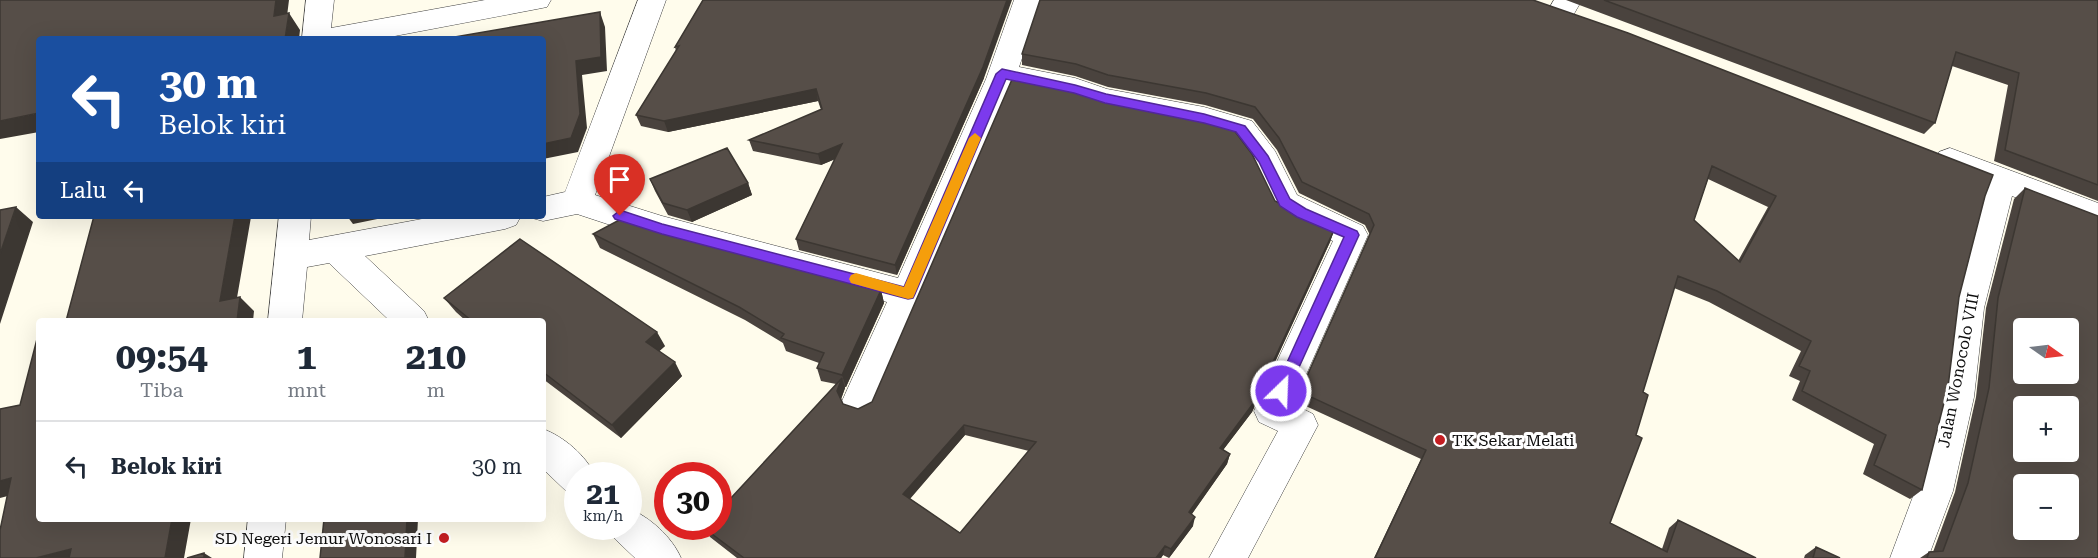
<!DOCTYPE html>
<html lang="id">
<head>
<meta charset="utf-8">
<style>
  body { margin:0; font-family:"Roboto Serif",serif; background:#f6f6f7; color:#1f2937; height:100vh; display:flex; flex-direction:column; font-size:22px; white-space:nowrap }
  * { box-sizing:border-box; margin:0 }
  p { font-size:20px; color:#747a83 }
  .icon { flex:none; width:33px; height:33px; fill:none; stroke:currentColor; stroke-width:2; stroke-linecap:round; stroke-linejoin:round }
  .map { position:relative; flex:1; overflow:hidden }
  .panel { position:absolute; left:36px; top:318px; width:510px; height:204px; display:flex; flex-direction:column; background:#fff; border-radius:6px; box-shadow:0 6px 24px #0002 }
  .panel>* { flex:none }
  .guide { position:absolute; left:36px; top:36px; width:510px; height:183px; border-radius:6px; box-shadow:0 6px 24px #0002; background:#1a4fa0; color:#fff; overflow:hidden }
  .needle { width:39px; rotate:104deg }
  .controls { position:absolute; left:2013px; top:318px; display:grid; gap:12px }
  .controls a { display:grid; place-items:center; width:66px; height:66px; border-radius:6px; background:#fff; box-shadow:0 6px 24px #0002; font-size:30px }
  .speed { position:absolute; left:564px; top:462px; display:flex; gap:12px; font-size:30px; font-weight:700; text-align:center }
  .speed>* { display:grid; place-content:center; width:78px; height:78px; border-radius:50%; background:#fff; box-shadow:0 6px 24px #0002; line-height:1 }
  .speed small { font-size:15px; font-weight:400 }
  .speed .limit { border:9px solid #d22; background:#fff; color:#111 }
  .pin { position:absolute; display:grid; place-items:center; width:51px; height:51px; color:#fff; margin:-62px -26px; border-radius:50% 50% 50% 0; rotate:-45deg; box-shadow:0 0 6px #0007 }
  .pin .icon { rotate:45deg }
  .me { position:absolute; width:66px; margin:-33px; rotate:24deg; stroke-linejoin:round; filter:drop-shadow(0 0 4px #0008) }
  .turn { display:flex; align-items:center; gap:21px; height:126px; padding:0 24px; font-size:27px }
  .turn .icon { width:78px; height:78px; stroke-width:2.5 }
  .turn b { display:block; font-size:42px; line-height:51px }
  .then { display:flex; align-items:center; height:57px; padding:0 24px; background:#0003; gap:12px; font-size:22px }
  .eta { display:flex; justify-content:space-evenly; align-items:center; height:102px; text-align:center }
  .eta b { font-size:36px; font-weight:700; line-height:42px }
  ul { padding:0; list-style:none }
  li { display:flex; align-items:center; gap:18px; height:90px; padding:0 24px; border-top:2px solid #e0e1e3 }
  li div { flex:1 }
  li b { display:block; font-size:22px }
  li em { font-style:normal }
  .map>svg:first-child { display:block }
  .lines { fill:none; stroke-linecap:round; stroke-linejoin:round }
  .minor-casing { stroke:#404040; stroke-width:1 }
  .minor { fill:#fff; fill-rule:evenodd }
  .wall { fill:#4a433e; fill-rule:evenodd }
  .shaded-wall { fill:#3c3732 }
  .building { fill:#564e48; stroke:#3c3732; stroke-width:1.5; fill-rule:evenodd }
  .route { fill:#7c3aed; stroke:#51269a; stroke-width:1.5 }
  .slow { fill:#f59e0b }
  .poi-dot { fill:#c41e22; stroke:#fff; stroke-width:2 }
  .labels { text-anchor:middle; stroke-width:6; stroke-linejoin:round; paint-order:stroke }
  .street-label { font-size:16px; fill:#0d0d0d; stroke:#fff }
  .poi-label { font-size:16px; fill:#0d0d0d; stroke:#fff; text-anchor:start }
</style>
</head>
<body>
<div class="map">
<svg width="2098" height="558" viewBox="0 0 2098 558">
  <rect width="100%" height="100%" fill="#fffcec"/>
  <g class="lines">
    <g class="minor-casing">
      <path id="minor" d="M306 0H334L331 28 485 0H551L547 7 537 9 379 39H302Z
        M638 0H666L595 195 662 216 898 278 986 79 1014 0H1042L1019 67 1075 78 1107 89 1204 107 1252 121 1275 151 1297 195 1363 226 1368 235 1293 404 1313 414 1318 425 1248 558H1209L1278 431 1259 422 1254 411 1333 241 1274 212 1251 165 1230 137 1204 129 1105 110 1072 99 1012 87 878 401 873 412 860 417 847 412 842 401 887 302 662 242 577 214 543 221 532 218 531 216H543V197L565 192Z
        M1554 0H1582L1571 19 1561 22 1551 19 1547 12Z
        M1950 148 2098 203V229L2012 196 1984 308 1974 397 1953 491 1928 558H1890L1915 491 1938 397 1950 308 1976 208 1984 186 1939 168 1935 160 1939 152Z
        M279 216H311L309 240 438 216H521L516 225 505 229 365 256 424 311 429 321H390L329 263 307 267 302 321H268Z
        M543 429C563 436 587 456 595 476H578V495L565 490 543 469Z
        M628 508C650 517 672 537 681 558H635L615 539 609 526H628Z
        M248 519H286L282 558H244Z"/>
    </g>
    <use href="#minor" class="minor"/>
  </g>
  <path class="wall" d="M1566 0H2098V201L1994 161 2008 85 1952 66 1935 123 1924 134Z
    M675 47 984 78 897 275 799 250 796 239 835 159 821 165 753 151 749 140 821 110 818 101 668 132 641 126 636 115 676 51Z
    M1022 54 1985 196 1959 297 1922 490 1910 499 1863 474 1874 444 1792 400 1800 381 1789 376 1801 351 1709 302 1674 288 1643 392 1610 523 1662 549 1669 528 1678 520 1756 558H1374L1421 459 1297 402 1300 392 1370 235 1365 225 1299 193 1277 150 1253 119 1205 105 1108 87 1075 76 1022 65ZM1708 179 1768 207 1738 261 1694 220Z
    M650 179 748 183 752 195 692 222 668 215 655 191Z
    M2025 188 2098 558H1920L1929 552H1933L1955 492 1976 397 1986 308 2014 199Z
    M1275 201 1334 230 1330 242 1252 412 1223 450 1230 454 1227 464 1192 514 1193 526 1169 558 1163 555 1161 558H737L710 537 704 528 836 384 821 381 817 368 819 363 786 351 783 343 745 320 600 248 593 234 881 290 884 303 846 387H845V388L841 399 843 404 858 409 872 402ZM965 435 1029 451 960 533 910 499Z
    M444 298 665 346 659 351 682 376 621 438 543 379V321H466L456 312Z
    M1816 547 1840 558H1804L1805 555Z"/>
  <path class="shaded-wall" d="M276 0H289L285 32 274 16Z
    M1007 0H1012L984 78 897 275 895 265Z
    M600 12 605 27 607 71 582 75 587 128 578 152 543 159V144L576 61Z
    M289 13 300 30 299 39H285Z
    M816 89 818 101 668 132 664 121Z
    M39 113V132L0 139V121Z
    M842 144 845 155 821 165 818 154Z
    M748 183 752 195 692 222 687 210Z
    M16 207 33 222 0 324V254Z
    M235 216H254L251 217 234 315 220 301Z
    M347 216H392L353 224Z
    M1334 230 1330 242 1252 412 1217 458 1220 448Z
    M881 290 884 303 846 387 842 375Z
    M240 297 254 311 253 321H237Z
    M657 332 665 346 653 357 646 342Z
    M675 362 682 376 621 438 612 425Z
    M842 378 845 388 840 402 837 391Z
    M964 425 965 435 905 504 903 494Z
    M1230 454 1227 464 1186 522 1189 512Z
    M11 478 31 490 0 498V481Z
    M1195 517 1193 526 1169 558 1171 549Z
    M172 519H191L184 558H165Z
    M407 519H418L416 558H405Z
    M1165 546 1163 555 1161 558H1156Z
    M71 549 87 558H36Z
    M204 553 212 558H204Z"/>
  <path class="building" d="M0 0H276L274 16 289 13 285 39H39V113L0 121Z
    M703 0H1007L983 67 895 265 796 239 842 144 818 154 749 140 822 109 816 89 664 121 636 115 679 46 675 47Z
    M1040 0H1533L1628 33 1993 175 1985 196 1959 297 1948 387 1922 490 1874 465 1886 435 1802 391 1810 371 1799 366 1811 341 1717 291 1678 276 1643 392 1648 395 1636 435 1642 438 1610 523 1667 552 1678 520 1756 558H1375L1426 450 1300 392 1374 225 1369 214 1302 182 1279 138 1255 107 1206 93 1108 75 1076 64 1022 54ZM1712 166 1776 196 1740 262 1694 220Z
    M1604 0H2098V185L2005 150 2019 73 1956 52 1935 123Z
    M600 12 601 57 576 61 580 114 571 138 543 144V39H443Z
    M1013 77 1072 89 1105 100 1205 119 1231 126 1252 154 1275 201 1334 230 1255 401 1220 448 1230 454 1189 512 1195 517 1171 549 1165 546 1156 558H744L704 528 705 526H718V512L842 378 837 391 843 404 858 409 872 402ZM964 425 1036 442 960 533 903 494Z
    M727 148 748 183 687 210 663 203 650 179Z
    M2025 188 2098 216V558H1927L1929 552 1943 551 1968 483 1989 388 1998 298ZM2024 328H2068V374H2024ZM2024 406H2068V452H2024ZM2024 484H2068V530H2024Z
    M16 207 0 254V210Z
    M94 216H235L220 301 240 297 237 321H66Z
    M621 219 881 290 842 375 817 368 824 353 781 338 784 334 739 307 593 234Z
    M520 239 657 332 646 342 675 362 612 425 543 372V321H472L444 298Z
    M37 339H39V519H172L165 558H69L71 549 36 558H0V530L11 478 0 481V409L20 405Z
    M324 519H407L405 558H320Z
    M1816 547 1840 558H1813Z
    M204 553V558H187Z"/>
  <path class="route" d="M1002 69 1075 85 1106 94 1204 114 1245 126 1268 156 1290 199 1306 209 1357 231 1359 235 1286 396 1281 398 1276 396 1274 391 1344 237 1297 217 1280 206 1259 162 1236 132 1204 123 1105 103 1074 93 1006 79 915 294 913 298 908 299 662 234 615 219 613 216 620 210 662 224 904 287 996 74Z"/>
  <path class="slow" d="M975 133 981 138 913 298 908 299 851 283 849 279 851 275 856 273 904 287 969 138Z"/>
  <g class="poi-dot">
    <circle cx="1440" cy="440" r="6"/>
    <circle cx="444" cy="538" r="6"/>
  </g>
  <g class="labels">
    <g class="street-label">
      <text transform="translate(1958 370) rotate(-79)" y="6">Jalan Wonocolo VIII</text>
    </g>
    <g class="poi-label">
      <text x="1452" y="446">TK Sekar Melati</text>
      <text x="432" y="544" text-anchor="end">SD Negeri Jemur Wonosari I</text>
    </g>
  </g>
</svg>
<div class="controls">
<a><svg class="needle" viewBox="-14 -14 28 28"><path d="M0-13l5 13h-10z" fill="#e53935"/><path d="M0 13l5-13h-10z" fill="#747a83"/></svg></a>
<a>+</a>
<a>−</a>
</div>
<div class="speed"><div>21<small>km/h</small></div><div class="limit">30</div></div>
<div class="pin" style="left:620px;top:216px;background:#d93025"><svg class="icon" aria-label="arrive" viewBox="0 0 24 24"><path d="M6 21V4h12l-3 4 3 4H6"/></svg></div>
<svg class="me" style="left:1281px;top:391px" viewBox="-20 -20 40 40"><circle r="17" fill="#7c3aed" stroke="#fff" stroke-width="3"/><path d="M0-11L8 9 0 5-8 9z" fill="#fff"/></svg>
<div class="guide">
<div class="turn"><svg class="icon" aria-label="left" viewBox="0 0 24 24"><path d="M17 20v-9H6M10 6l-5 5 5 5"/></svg><div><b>30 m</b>Belok kiri</div></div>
<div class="then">Lalu<svg class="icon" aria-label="left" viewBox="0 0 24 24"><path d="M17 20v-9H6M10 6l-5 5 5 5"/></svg></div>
</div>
<section class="panel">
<div class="eta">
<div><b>09:54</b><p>Tiba</p></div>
<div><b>1</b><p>mnt</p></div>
<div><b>210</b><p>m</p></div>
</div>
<ul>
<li><svg class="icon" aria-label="left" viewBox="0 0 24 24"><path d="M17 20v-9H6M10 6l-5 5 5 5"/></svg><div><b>Belok kiri</b></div><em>30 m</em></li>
</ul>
</section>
</div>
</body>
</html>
